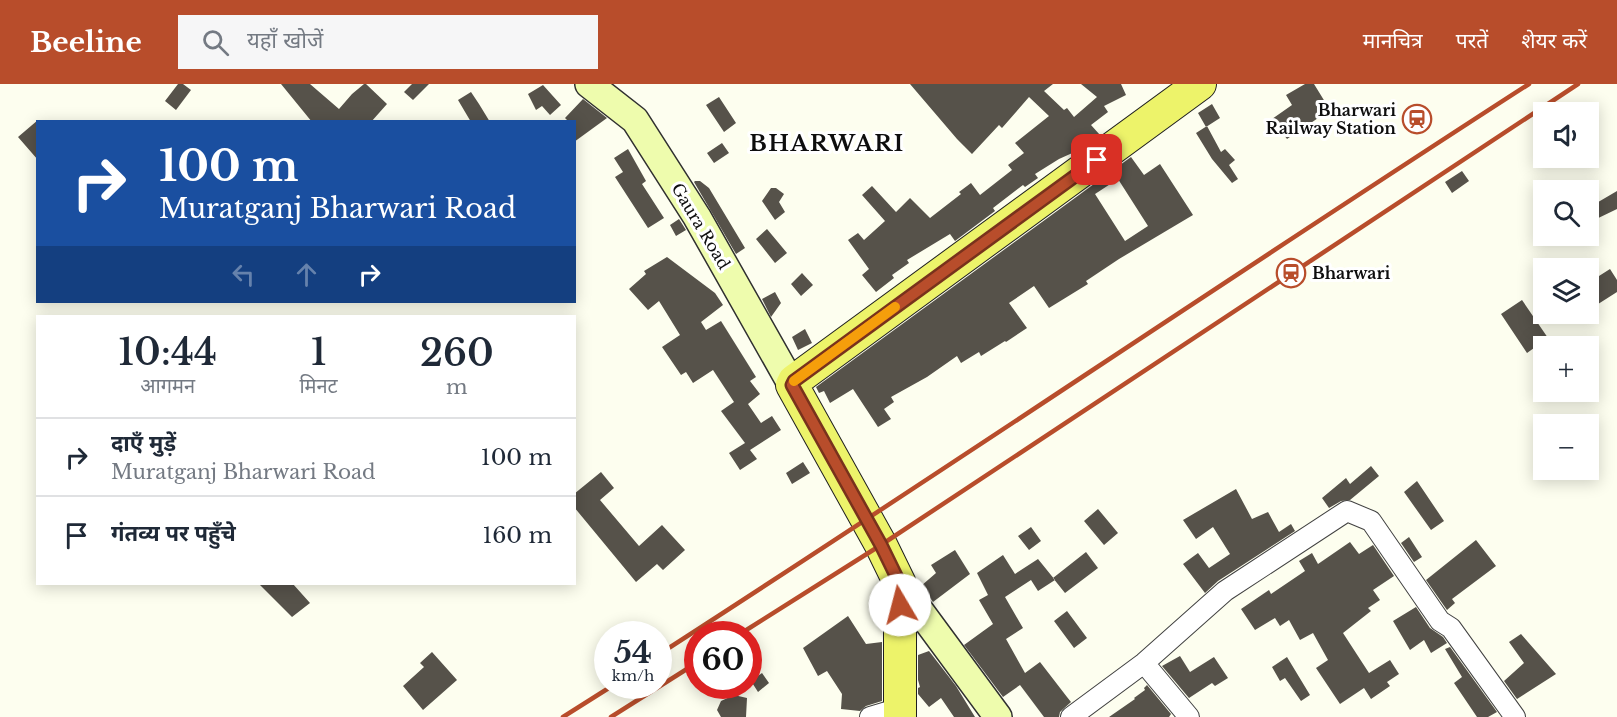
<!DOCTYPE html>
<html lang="hi">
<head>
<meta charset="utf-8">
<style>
  body { margin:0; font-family:"Libre Baskerville","Noto Sans Devanagari",serif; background:#f6f6f7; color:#1f2937; height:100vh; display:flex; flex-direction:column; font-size:22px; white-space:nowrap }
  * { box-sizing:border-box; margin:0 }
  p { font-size:20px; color:#747a83 }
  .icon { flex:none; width:33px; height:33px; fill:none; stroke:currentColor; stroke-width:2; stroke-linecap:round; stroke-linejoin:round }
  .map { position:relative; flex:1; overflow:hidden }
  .drawer { position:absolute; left:36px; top:231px; width:540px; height:270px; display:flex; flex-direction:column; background:#fff; border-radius:0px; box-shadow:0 3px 15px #0003 }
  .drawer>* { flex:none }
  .guide { position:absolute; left:36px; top:36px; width:540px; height:183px; border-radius:0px; box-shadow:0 3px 15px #0003; background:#1a4fa0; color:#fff; overflow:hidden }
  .tools { position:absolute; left:1533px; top:18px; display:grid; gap:12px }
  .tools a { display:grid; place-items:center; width:66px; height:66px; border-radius:0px; background:#fff; box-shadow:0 3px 15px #0003; font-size:30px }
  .speed { position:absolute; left:594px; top:537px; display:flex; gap:12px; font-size:30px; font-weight:700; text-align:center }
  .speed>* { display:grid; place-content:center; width:78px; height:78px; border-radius:50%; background:#fff; box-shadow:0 3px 15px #0003; line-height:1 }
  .speed small { font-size:15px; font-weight:400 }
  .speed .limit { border:9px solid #d22; background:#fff; color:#111 }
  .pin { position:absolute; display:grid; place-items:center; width:51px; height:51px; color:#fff; margin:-26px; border-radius:12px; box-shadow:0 3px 9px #0006 }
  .me { position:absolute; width:66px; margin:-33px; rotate:352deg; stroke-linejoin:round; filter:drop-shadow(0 0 4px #0008) }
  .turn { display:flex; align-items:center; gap:21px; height:126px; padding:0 24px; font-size:27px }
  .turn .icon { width:78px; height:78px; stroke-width:2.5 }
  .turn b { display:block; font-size:42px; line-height:51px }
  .lanes { display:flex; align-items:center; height:57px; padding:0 24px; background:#0003; justify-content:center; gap:30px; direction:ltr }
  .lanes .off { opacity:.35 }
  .eta { display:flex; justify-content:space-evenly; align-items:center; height:102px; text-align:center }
  .eta b { font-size:36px; font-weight:600; line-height:42px }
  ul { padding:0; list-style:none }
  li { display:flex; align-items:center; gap:18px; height:78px; padding:0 24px; border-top:2px solid #e0e1e3 }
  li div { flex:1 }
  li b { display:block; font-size:22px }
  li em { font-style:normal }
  header { display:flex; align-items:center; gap:36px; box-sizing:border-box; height:84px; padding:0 30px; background:#b84d2b; color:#fff }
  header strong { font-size:28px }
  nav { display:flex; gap:33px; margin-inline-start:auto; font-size:21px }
  .search { width:420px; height:54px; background:#f6f6f7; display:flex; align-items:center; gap:15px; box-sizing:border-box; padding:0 21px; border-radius:0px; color:#747a83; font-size:22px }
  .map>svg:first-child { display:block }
  .building { fill:#56524a; fill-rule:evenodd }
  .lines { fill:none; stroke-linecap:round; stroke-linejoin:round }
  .street-casing { stroke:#414141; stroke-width:22 }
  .secondary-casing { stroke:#303030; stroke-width:30 }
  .primary-casing { stroke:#1f1f1f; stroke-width:34 }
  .street { stroke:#fff; stroke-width:20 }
  .secondary { stroke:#eefcad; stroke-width:27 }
  .primary { stroke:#edf36a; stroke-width:32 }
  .rail { stroke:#b84d2b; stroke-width:4.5 }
  .route-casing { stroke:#78321c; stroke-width:15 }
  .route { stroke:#b84d2b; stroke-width:10 }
  .slow { stroke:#f59e0b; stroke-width:10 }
  .labels { text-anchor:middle; stroke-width:6; stroke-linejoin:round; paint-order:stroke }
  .poi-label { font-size:16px; font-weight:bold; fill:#0e0e0e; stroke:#fff; text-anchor:end }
  .street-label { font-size:16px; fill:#0e0e0e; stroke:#fff }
  .district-label { font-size:22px; font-weight:bold; letter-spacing:1.5px; fill:#0e0e0e; stroke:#fff }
</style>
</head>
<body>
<header>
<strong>Beeline</strong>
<div class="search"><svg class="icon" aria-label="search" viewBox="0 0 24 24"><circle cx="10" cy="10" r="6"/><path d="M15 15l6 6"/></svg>यहाँ खोजें</div>
<nav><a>मानचित्र</a><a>परतें</a><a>शेयर करें</a></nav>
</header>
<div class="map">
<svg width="1617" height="633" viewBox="0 0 1617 633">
  <rect width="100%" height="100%" fill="#fdfeef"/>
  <path class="building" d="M178 0H183L191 6 176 26 165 17Z
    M281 0H310L339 25 352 10 364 0H366L387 20 371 38H312Z
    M412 0H429L413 16 404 8Z
    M910 0H1053L1044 7 1064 26 1067 24 1074 33 1097 13 1081 0H1121L1126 11 1104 22 1108 28 1091 41 1100 51 1079 66 1059 75 1035 90 1038 94 1025 103 1023 101 993 124 995 127 955 157 950 150 907 176 909 179 892 191 894 194 876 208 862 191 869 185 848 156 858 149 864 156 885 137 862 111 872 102 896 128 910 114 930 134 961 110 959 108 971 99 980 111 1012 86 1008 81 1024 69 1015 59 1049 32 1029 13 1002 44 999 41 972 70 957 55Z
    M1305 0H1314L1330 26 1287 55 1272 35 1292 21 1286 11Z
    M543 1 561 21 550 31 542 22 536 26 528 10Z
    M471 8 479 20 490 38H471L458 16Z
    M719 13 736 39 724 48 706 21Z
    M583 15 607 34 574 58V38H569L565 34Z
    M1212 20 1220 34 1206 43 1198 29Z
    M38 36V76L18 53Z
    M1207 42 1221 68 1225 65 1235 76 1229 81 1238 95 1232 99 1212 75 1196 49Z
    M722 59 729 69 714 79 707 69Z
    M628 65 646 97 642 100 664 134 648 144 615 93 623 88 614 74Z
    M1131 73 1144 91 1160 80 1193 131 1119 175 1086 197 1088 200 1049 224 1034 202 1009 219 1027 244 1006 258 1005 257 981 272 979 268 961 279 957 272 927 293 891 313 894 318 884 325 891 335 878 343 853 305 830 319 824 307 819 309 816 303ZM1118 95 1148 142 1125 157 1095 110Z
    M1462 87 1469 97 1452 109 1445 98Z
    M695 97H700L709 104 745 164 736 170 694 98Z
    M771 104H776L784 110 779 118 785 128 775 136 762 117Z
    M1617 107V125L1588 139V124Z
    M679 135 686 146 676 152 670 141Z
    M767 145 787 169 775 179 756 155Z
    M667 173 715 209 723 221 701 238 706 246 721 237 756 293 750 297 760 310 748 320 761 339 772 332 781 346 750 366 757 375 740 386 729 369 745 359 721 327 734 318 713 286 693 299 686 288 681 291 662 263 680 251 659 217 648 226 629 205 646 190 644 187Z
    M1610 185 1617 196V208L1595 222 1588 211V199Z
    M802 189 813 201 801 212 791 200Z
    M775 208 781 219 771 233 762 215Z
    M1522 216 1548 254 1527 269 1501 230Z
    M805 245 812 259 798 266 792 253Z
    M803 378 810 389 792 400 786 389Z
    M1371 382 1379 392 1350 416 1341 417 1329 424 1322 414 1346 394 1350 400Z
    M601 388 614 404 600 416 639 462 662 441 685 466 663 486 657 480 636 498 574 423V410Z
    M1417 397 1444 437 1431 446 1404 408Z
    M1236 405 1252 435 1268 428 1279 448 1291 440 1295 447 1218 497 1205 509 1183 480 1198 469 1209 484 1230 470 1213 443 1196 455 1183 436Z
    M1098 425 1118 449 1104 461 1084 437Z
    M1031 443 1041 457 1029 466 1018 452Z
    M1409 453 1422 473 1414 478 1401 459Z
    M1476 456 1496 482 1452 515 1455 519 1447 526 1426 496Z
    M1350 458 1359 470 1373 461 1394 492 1373 506 1380 516 1368 524 1371 527 1343 549 1369 589 1390 576 1399 590 1387 598 1390 602 1371 615 1364 604 1340 620 1316 584 1328 576 1313 549 1300 556 1289 536 1280 542 1275 534 1255 546 1241 525 1269 506 1271 510 1305 487 1299 477 1312 469 1318 480Z
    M955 466 970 490 933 518 921 502 936 489 931 481Z
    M1086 468 1098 484 1065 509 1053 494Z
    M1003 471 1015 490 1038 475 1055 496 1038 507 1031 496 1005 513 1023 544 1006 555 1025 589 1040 578 1067 613 1071 618 1060 628 1059 633H1044L1020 601 1003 613 964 561 993 540 979 516 988 511 977 489Z
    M259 500H293L310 519 292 533Z
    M1416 523 1430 544 1443 553 1447 559 1431 569 1424 556 1410 566 1393 537Z
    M1067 527 1087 554 1074 564 1054 537Z
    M848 532 866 560 882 558V617L866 622 860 627 841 625 842 610 827 587 818 592 803 564Z
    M1521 550 1556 590 1517 615 1504 597 1524 579 1509 558Z
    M1450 563 1497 628 1488 633H1477L1454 599 1462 593 1445 565Z
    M929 567 956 602 975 633H954L941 614 929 623 918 610V604L920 603 918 596V571Z
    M432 568 457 596 423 626 403 602 424 583 420 579Z
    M1180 572 1190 588 1214 573 1228 594 1215 602 1212 599 1189 614 1162 582Z
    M1287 573 1310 611 1301 617 1285 594 1280 597 1272 583Z
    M762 589 769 599 758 608 751 597Z
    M1147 601 1171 630 1169 633H1109L1135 615 1134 614 1145 606 1144 604Z
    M734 611 747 614 746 633H721L717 626 721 617Z"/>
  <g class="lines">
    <g class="street-casing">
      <path id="street" d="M1144 579 1189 633
        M870 633 900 624
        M1071 633 1144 579 1225 507 1347 427 1371 437 1440 537 1451 544 1515 633"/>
    </g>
    <g class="secondary-casing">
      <path id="secondary" d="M589 0 635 36 697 133 792 301
        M900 500 998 633"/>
    </g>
    <g class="primary-casing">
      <path id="primary" d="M900 633V500L881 461 792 301 794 297 1200 0"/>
    </g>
    <use href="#street" class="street"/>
    <use href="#secondary" class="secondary"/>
    <use href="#primary" class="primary"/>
    <path class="rail" d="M740 550 881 461 1578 0
      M658 571C950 383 1237 188 1529 0
      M563 633 612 602
      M611 633 698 578"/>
  </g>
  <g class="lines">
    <g class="route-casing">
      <path id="route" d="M900 521V500L881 461 792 301 794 297 1097 76"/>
    </g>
    <use href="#route" class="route"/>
    <path class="slow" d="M794 297 895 223"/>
  </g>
  <defs>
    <g id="station-ring" transform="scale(1.5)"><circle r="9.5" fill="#fff" stroke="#b84d2b" stroke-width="1.5"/><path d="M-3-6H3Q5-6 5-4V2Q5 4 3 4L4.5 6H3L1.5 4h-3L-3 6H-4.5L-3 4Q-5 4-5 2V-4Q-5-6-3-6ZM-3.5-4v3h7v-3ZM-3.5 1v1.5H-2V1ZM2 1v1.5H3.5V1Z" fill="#b84d2b"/></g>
  </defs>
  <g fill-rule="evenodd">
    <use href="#station-ring" x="1417" y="35"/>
    <use href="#station-ring" x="1291" y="189"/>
  </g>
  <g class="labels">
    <g class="poi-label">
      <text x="1396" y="32">Bharwari<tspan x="1396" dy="18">Railway Station</tspan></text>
      <text x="1312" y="195" text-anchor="start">Bharwari</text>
    </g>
    <g class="street-label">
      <text transform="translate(701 142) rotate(59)" y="6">Gaura Road</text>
    </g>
    <g class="district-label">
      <text x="827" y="67">BHARWARI</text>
    </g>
  </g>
</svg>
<div class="tools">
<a><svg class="icon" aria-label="sound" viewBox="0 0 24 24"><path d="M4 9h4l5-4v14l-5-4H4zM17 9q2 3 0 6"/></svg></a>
<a><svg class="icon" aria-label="search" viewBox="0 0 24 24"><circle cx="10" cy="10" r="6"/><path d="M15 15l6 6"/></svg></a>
<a><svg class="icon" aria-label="layers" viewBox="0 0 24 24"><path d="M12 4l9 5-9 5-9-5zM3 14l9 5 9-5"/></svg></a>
<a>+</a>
<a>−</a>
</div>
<div class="speed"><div>54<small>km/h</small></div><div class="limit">60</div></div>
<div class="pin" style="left:1097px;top:76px;background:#d93025"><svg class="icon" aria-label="arrive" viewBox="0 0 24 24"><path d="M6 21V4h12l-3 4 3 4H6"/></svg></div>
<svg class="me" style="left:900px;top:521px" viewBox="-20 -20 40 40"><circle r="19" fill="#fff"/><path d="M0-13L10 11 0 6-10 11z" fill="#b84d2b"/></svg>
<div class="guide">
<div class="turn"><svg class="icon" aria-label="right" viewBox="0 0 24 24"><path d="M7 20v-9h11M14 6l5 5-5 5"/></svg><div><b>100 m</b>Muratganj Bharwari Road</div></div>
<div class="lanes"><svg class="icon off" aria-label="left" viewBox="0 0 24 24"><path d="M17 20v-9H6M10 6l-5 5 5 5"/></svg><svg class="icon off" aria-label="ahead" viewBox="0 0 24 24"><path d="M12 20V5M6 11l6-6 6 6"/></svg><svg class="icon" aria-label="right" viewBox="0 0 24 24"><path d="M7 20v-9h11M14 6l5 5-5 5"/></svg></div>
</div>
<section class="drawer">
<div class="eta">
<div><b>10:44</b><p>आगमन</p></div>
<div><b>1</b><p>मिनट</p></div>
<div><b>260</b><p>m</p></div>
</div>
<ul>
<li><svg class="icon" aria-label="right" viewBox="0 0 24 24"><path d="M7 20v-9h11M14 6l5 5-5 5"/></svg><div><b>दाएँ मुड़ें</b><p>Muratganj Bharwari Road</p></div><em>100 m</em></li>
<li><svg class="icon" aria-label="arrive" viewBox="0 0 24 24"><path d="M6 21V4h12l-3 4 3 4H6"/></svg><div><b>गंतव्य पर पहुँचे</b></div><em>160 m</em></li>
</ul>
</section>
</div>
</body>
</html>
